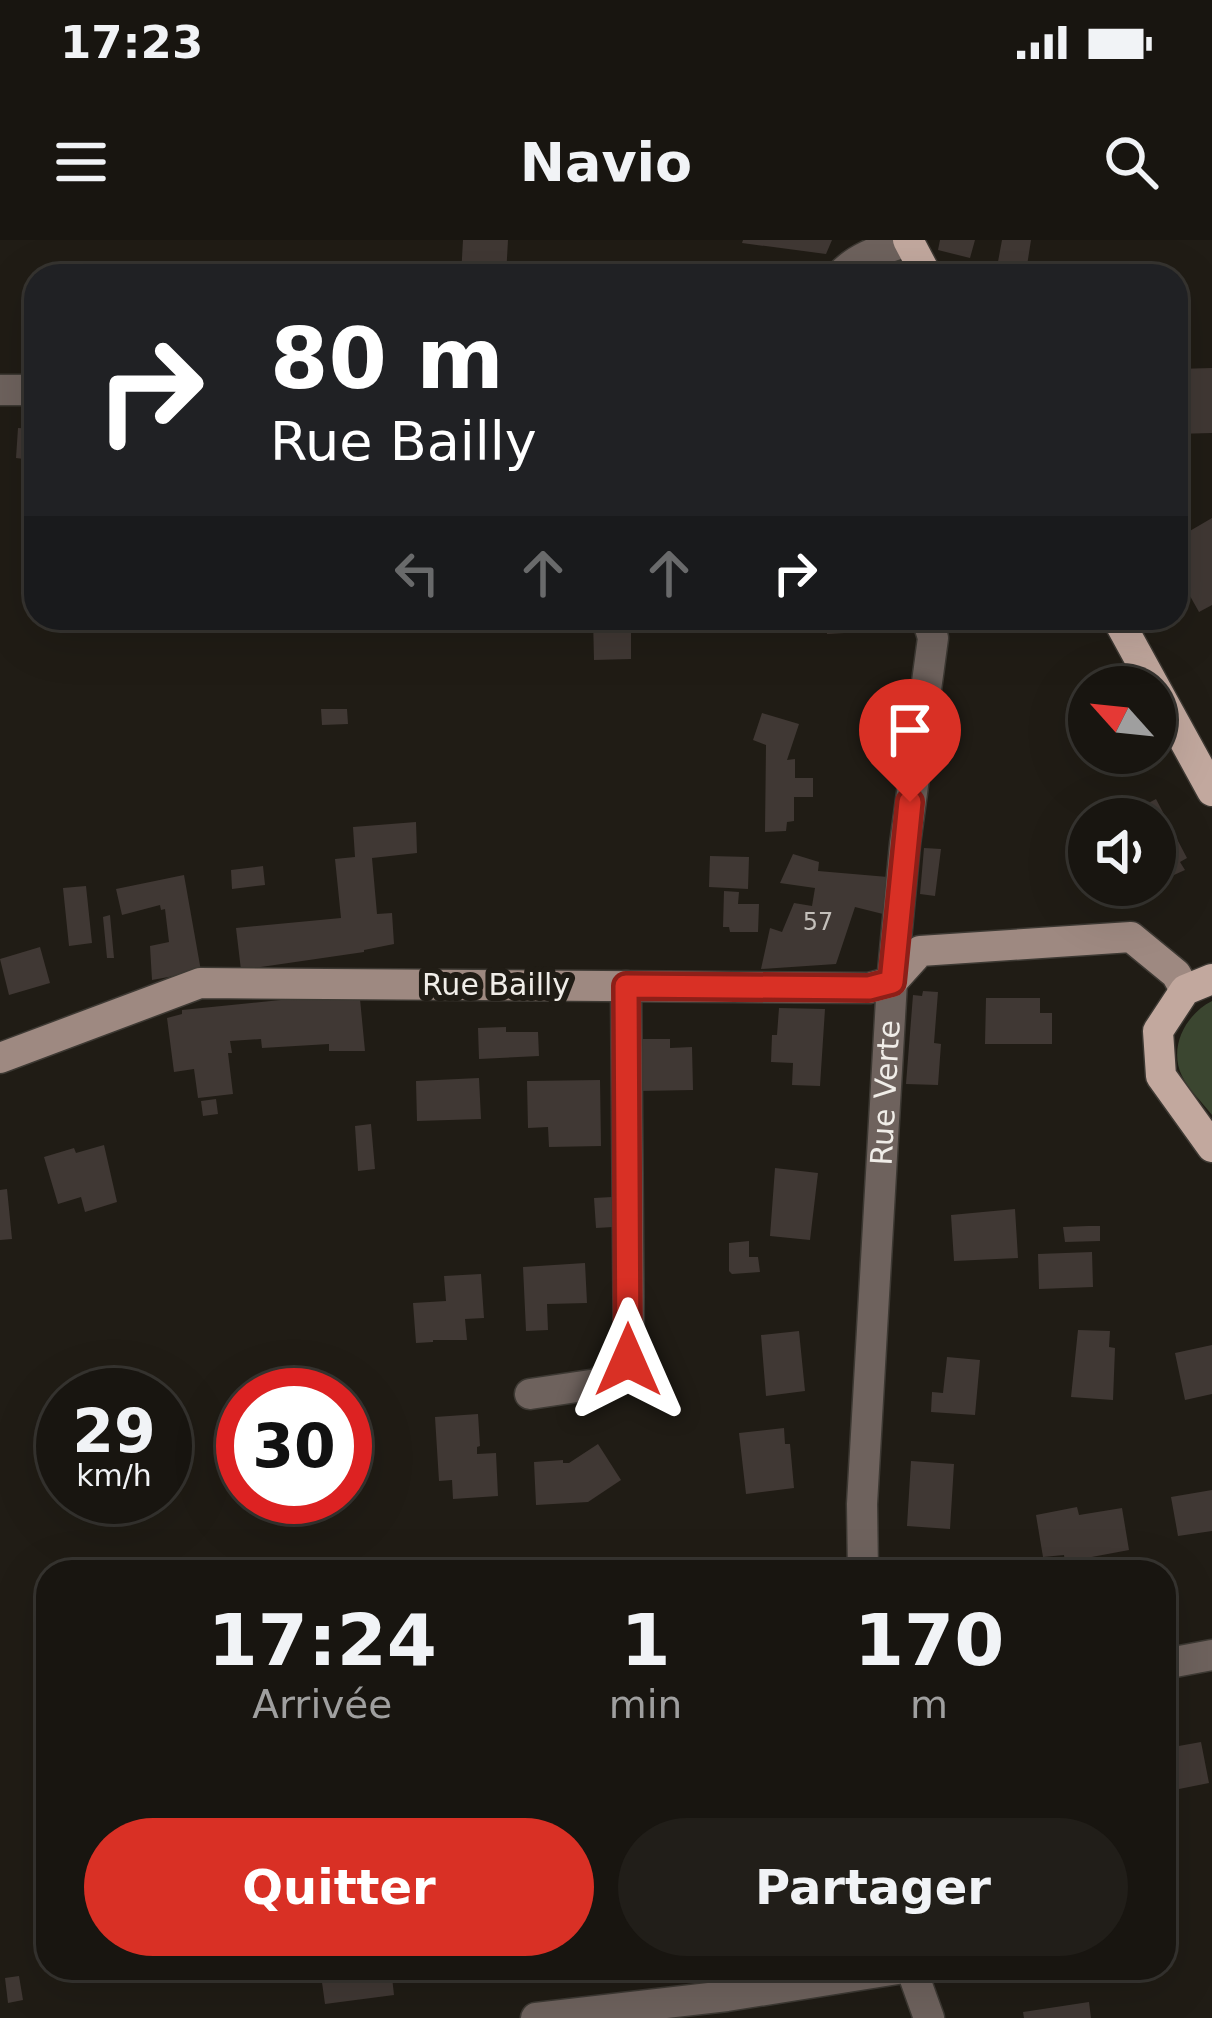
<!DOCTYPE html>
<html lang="fr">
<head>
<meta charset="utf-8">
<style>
  body { margin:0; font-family:"DejaVu Sans",sans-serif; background:#211e19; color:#f1f3f6; height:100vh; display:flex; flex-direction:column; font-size:45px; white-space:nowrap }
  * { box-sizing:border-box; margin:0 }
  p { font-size:39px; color:#9f9f9f }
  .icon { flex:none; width:66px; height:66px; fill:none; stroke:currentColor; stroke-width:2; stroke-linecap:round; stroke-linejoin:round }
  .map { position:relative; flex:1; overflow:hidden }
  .side { position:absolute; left:36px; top:1320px; width:1140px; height:420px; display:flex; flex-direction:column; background:#181510; border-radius:36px; box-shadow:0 12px 48px #0002,0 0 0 3px #363430 }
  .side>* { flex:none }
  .banner { position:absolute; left:24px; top:24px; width:1164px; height:366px; border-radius:36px; box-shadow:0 12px 48px #0002,0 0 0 3px #363430; background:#202124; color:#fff; overflow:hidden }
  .needle { width:78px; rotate:297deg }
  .buttons { position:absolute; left:1068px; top:426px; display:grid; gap:24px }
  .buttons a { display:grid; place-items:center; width:108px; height:108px; border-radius:50%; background:#181510; box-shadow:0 12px 48px #0002,0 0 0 3px #363430; font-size:60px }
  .speed { position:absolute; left:36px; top:1128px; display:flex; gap:24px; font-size:60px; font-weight:700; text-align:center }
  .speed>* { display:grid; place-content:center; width:156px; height:156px; border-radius:50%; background:#181510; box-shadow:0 12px 48px #0002,0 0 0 3px #363430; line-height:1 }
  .speed small { font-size:30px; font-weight:400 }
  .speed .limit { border:18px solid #d22; background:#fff; color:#111 }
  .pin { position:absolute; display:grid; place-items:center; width:102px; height:102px; color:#fff; margin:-123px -51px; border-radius:50% 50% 50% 0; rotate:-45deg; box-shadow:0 0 12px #0007 }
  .pin .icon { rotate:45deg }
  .me { position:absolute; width:132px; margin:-66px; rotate:0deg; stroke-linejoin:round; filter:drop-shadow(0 0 9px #0008) }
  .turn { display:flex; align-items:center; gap:42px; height:252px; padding:0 48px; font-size:54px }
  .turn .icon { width:156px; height:156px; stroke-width:2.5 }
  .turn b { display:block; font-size:84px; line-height:102px }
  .lanes { display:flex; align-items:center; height:114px; padding:0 48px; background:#0003; justify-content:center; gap:60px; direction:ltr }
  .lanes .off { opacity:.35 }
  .eta { display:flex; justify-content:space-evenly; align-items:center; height:204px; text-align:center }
  .eta b { font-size:72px; font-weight:600; line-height:84px }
  .primary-button { display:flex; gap:24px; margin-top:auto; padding:24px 48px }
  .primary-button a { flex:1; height:138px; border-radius:72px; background:#d93025; color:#fff; font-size:48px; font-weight:600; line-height:138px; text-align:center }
  .primary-button a+a { background:#211e19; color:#f1f3f6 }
  .status { display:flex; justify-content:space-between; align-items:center; height:84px; padding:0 60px; background:#181510; direction:ltr }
  .status svg { height:33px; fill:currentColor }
  header { display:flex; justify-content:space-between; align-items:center; height:156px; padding:0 48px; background:#181510; font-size:54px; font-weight:600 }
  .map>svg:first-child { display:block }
  .green { fill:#3b4630 }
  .building { fill:#403834 }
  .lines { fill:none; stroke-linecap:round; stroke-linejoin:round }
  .street-casing { stroke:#3d3933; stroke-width:33 }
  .secondary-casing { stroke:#3d3933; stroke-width:33 }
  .primary-casing { stroke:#3d3933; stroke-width:33 }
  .street { stroke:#6e625d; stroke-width:30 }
  .secondary { stroke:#9e8981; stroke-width:30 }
  .primary { stroke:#c2a89e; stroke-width:30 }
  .route-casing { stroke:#8d1f18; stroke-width:30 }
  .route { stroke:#d93025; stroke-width:21 }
  .labels { text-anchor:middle; stroke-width:12; stroke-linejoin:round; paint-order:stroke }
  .number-label { font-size:24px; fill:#c4c0bb }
  .street-label { font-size:30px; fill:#f0ede8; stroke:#201c15 }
</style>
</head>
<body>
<div class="status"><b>17:23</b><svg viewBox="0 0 49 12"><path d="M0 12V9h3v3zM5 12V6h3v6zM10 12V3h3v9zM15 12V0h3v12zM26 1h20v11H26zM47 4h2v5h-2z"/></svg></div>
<header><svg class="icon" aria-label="menu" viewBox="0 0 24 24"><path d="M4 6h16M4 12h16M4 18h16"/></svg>Navio<svg class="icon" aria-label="search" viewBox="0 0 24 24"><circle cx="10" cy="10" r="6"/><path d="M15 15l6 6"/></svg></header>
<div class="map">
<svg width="1212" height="1778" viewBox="0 0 1212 1778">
  <rect width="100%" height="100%" fill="#201c15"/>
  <path class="green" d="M1212 761V875C1203 863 1188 849 1182 836 1168 807 1186 774 1212 761Z"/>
  <path class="building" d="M463 0H508L506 36H461Z
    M743 0H832L826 14 742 3Z
    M940 0H975L970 18 938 10Z
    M1002 0H1031L1026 32 1021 31 1020 36H999L1001 28 997 27Z
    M1212 128V193L1176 194V129Z
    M18 188 34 189 32 220 16 218Z
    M1212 278V365L1199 372 1176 331V299Z
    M593 378H631V419L594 420Z
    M826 378H878L879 391 827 394Z
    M321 469H347L348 484 322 485Z
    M762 473 799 484 787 520 795 519V538H813V557H794V581L787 582 786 591 765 592 766 505 753 500Z
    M1156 559 1187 618 1180 622 1185 630 1165 639 1155 622V579H1132L1124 566 1134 560 1139 568Z
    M416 582 417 613 372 618 377 674 392 673 394 704 364 710V712L241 730 236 688 341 678 335 619 355 617 353 587Z
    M924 608 941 609 935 656 920 654Z
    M793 614 819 622 818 631 888 637 883 674 855 667 836 724 761 729 770 688 782 692 794 663 812 666 815 648 780 643Z
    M710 616 749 617 748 649 709 647Z
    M263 626 265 645 232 649 231 630Z
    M184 635 201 731 152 740 150 706 169 702 165 669 161 670 160 665 122 675 116 649Z
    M86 646 92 703 69 706 63 648Z
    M724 651 739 652 738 664H759L758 692H730L729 687H723Z
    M110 675 114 718H107L103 677Z
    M40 707 50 743 9 755 0 719Z
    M923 751 938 752 934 803 941 804 938 845 906 844 913 755 922 756Z
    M300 758 360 759 365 811H329V804L262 808 261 799 230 801 232 813H228L233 854 198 858 194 829 174 832 167 778 182 774V770Z
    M986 758H1040V773H1052V804H985Z
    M779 768 825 769 820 846 792 845 793 823 771 822 772 795H777Z
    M506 787V792H538L539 816 479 819 478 788Z
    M638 799H670V808L692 807 693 850 638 851Z
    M479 838 481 879 417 881 416 841Z
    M600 840 601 906 549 907 548 887 528 888 527 841Z
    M216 859 218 874 203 876 201 861Z
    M371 884 375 929 358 931 355 886Z
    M104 905 117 962 85 972 81 957 58 964 44 917 74 908 76 913Z
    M775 928 818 933 810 1000 770 996Z
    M7 949 12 999 0 1000V950Z
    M612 957 613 987 596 988 594 958Z
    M1015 969 1018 1018 954 1021 951 975Z
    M1088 986H1100V1001L1065 1002 1063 987Z
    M749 1001V1017H758L760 1032 732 1034 729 1031V1003Z
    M1092 1012 1093 1047 1039 1049 1038 1014Z
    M585 1023 587 1063 547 1064 548 1090 526 1091 523 1027Z
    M481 1034 484 1078 465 1079 467 1100H433V1102L416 1103 413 1063 446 1061 444 1036Z
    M1078 1090 1110 1091 1109 1107 1115 1108 1113 1160 1071 1157Z
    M799 1091 805 1151 766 1156 761 1095Z
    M1212 1105V1154L1185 1160 1175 1113Z
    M947 1117 980 1120 975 1175 931 1172 932 1152 943 1153Z
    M478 1174 480 1206 477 1207V1214L496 1213 498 1256 453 1259 452 1240 439 1241 435 1177Z
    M784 1188 785 1204H790L794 1248 746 1254 739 1193Z
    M598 1204 621 1240 588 1262 536 1265 534 1222 563 1220V1223H569Z
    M911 1221 954 1224 950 1289 907 1286Z
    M1212 1250V1291L1178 1296 1171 1257Z
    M1077 1267 1079 1275 1122 1268 1129 1310 1065 1322 1064 1315 1043 1317 1036 1275Z
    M1201 1502 1209 1543 1164 1552V1505L1172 1503 1173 1507Z
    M320 1728H391L394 1755 325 1764Z
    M19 1736 23 1760 8 1763 5 1738Z
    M1089 1762 1091 1778H1024L1023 1772Z"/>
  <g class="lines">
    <g class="street-casing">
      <g id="street">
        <path d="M840 36C857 16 884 9 908 1"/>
        <path d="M0 150H36"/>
        <path d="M530 1154 597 1144 629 1120 626 746"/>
        <path id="s1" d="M863 1332 862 1264 892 742 905 604 933 398 927 378"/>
        <path d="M1164 1424 1212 1415"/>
        <path d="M911 1728 929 1778"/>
        <path d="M536 1778 727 1756 904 1728"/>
      </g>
    </g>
    <g class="secondary-casing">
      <path id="secondary" d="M0 818 200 743 869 748 892 742 920 711 1131 697 1176 734 1185 750"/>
    </g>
    <g class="primary-casing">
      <path id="primary" d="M908 0 927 36
        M1117 378 1212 551
        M1212 739 1185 750 1158 791 1161 836 1212 907"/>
    </g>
    <use href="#street" class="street"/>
    <use href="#secondary" class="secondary"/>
    <use href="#primary" class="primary"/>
  </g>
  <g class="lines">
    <g class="route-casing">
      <path id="route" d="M628 1120 626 746 869 748 892 742 910 562"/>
    </g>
    <use href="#route" class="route"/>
  </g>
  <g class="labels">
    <g class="number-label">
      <text x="818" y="690">57</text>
    </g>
    <g class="street-label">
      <text x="496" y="755">Rue Bailly</text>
      <text dy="10" stroke="none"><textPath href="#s1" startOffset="480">Rue Verte</textPath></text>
    </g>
  </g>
</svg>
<div class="buttons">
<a><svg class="needle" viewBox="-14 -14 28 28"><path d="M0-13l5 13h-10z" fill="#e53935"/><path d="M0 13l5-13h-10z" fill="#9f9f9f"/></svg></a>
<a><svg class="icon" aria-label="sound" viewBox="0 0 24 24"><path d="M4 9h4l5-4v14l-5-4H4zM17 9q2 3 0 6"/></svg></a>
</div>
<div class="speed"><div>29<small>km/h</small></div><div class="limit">30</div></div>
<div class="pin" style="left:910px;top:562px;background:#d93025"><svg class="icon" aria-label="arrive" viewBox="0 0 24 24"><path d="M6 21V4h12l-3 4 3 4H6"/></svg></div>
<svg class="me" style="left:628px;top:1120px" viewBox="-20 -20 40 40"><path d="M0-17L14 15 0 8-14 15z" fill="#d93025" stroke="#fff" stroke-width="4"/></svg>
<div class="banner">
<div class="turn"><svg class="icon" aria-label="right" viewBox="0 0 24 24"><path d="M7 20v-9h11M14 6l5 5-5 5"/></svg><div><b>80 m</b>Rue Bailly</div></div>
<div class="lanes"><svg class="icon off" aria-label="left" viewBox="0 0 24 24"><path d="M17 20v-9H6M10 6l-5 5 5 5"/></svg><svg class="icon off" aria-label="ahead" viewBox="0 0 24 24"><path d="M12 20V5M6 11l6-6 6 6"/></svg><svg class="icon off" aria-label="ahead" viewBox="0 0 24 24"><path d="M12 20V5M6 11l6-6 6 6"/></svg><svg class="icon" aria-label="right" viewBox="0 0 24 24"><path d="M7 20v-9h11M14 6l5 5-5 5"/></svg></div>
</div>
<section class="side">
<div class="eta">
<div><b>17:24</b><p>Arrivée</p></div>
<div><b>1</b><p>min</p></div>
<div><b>170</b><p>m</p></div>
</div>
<div class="primary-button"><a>Quitter</a><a>Partager</a></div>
</section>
</div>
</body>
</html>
